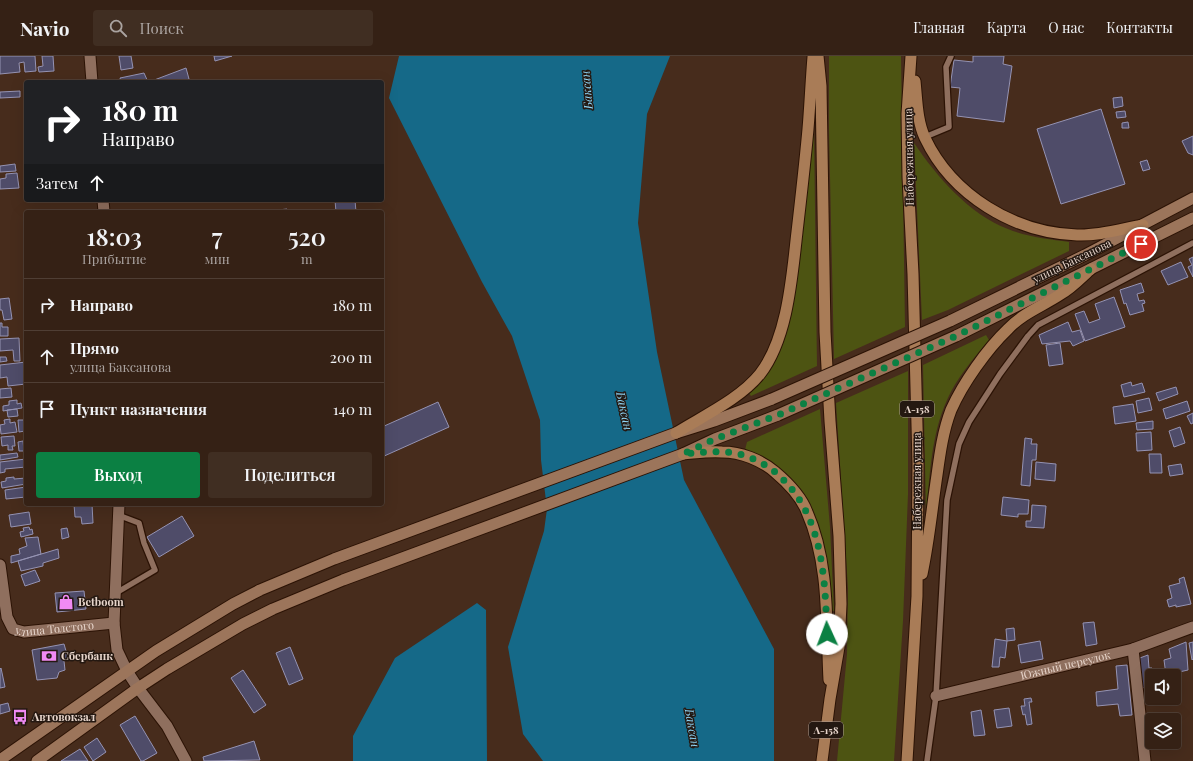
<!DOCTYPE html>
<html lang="ru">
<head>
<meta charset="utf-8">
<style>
  body { margin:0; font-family:"Playfair Display",serif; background:#402e22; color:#f1f3f6; height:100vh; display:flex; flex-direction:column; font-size:15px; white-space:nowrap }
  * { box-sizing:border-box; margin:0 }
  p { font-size:13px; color:#aaa3a0 }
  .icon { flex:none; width:22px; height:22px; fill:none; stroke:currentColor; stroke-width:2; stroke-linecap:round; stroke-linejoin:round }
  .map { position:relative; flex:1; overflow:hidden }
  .panel { position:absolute; left:24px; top:154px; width:360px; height:296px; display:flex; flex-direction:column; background:#352115; border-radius:4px; box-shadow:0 4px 16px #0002,0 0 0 1px #4f3e34 }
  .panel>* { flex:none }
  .top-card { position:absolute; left:24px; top:24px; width:360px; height:122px; border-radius:4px; box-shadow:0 4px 16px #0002,0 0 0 1px #4f3e34; background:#202124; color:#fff; overflow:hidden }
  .buttons { position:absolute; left:1145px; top:613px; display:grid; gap:8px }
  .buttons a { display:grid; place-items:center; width:36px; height:36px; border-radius:4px; background:#352115; box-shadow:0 4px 16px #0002,0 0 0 1px #4f3e34; font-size:20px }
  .pin { position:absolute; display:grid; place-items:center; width:34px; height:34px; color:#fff; margin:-17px; border:2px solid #fff; border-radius:50%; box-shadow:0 1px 4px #0007 }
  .me { position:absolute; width:44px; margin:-22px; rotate:358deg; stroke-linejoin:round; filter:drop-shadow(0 0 3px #0008) }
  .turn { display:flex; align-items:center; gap:14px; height:84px; padding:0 12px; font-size:18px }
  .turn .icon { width:52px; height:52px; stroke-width:2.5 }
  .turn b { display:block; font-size:28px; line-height:34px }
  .then { display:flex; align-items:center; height:38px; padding:0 12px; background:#0003; gap:8px; font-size:15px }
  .eta { display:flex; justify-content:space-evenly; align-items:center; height:68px; text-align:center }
  .eta b { font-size:24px; font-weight:600; line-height:28px }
  .cta { display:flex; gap:8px; margin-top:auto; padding:8px 12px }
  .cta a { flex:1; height:46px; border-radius:4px; background:#0b8043; color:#fff; font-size:16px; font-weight:600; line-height:46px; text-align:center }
  .cta a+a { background:#402e22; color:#f1f3f6 }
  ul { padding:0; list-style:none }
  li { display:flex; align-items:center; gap:12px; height:52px; padding:0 12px; border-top:1px solid #4f3e34 }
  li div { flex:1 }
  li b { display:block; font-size:15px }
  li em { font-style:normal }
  header { display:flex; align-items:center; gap:24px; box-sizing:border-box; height:56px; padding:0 20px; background:#352115; border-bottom:1px solid #4f3e34 }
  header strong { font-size:19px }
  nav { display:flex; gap:22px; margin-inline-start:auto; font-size:14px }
  .search { width:280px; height:36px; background:#402e22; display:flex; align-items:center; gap:10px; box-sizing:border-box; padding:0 14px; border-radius:4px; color:#aaa3a0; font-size:15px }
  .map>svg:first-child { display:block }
  .green { fill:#4d5412 }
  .water { fill:#156988 }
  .building { fill:#4f4c69; stroke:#9593b3 }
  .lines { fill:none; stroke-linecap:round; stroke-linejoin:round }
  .service-casing { stroke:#2c1305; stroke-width:8 }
  .minor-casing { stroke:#2c1305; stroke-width:13 }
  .tertiary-casing { stroke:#2c1305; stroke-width:13 }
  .secondary-casing { stroke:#2c1305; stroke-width:13 }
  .primary-casing { stroke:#2c1305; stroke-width:13 }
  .service { stroke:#8f6f5e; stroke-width:5.5 }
  .minor { stroke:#8f6f5e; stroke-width:11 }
  .tertiary { stroke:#8f6f5e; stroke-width:11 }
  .secondary { stroke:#9c755b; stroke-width:11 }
  .primary { stroke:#a97c57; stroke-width:11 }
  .secondary-bridge-casing { stroke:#2c1305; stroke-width:13; stroke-linecap:butt }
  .secondary-bridge { stroke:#9c755b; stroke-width:11 }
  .route { stroke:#0b8043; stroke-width:7; stroke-dasharray:0 12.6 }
  .labels { text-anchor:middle; stroke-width:3; stroke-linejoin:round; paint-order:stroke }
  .shield { fill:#241811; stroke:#ac9c93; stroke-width:1 }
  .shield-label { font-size:10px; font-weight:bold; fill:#e7d5cb }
  .street-label { font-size:11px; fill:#e7d5cb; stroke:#241811 }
  .poi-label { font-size:11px; font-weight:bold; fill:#e7d5cb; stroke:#241811; text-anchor:start }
  .water-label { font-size:12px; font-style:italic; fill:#90d7f8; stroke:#241811 }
</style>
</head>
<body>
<header>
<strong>Navio</strong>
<div class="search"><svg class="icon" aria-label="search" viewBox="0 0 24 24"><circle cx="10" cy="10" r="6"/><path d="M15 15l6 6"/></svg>Поиск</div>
<nav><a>Главная</a><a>Карта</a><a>О нас</a><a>Контакты</a></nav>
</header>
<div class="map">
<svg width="1193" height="705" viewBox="0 0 1193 705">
  <rect width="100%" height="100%" fill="#472c1c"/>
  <path class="green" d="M829 0H901L905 271 834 303 829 75Z
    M814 72 817 310 751 340 748 336 762 323 776 304 784 280Z
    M914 87C938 122 969 158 1008 173 1027 181 1049 183 1069 186V195L948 254 922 264Z
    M986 279 989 284C974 302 957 321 947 344 931 379 930 420 926 458L923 309Z
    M908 315V438L903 565 894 705H837L847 598 848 532 836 347Z
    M820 353 830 471 834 555H832C826 505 824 450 783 415 772 405 758 400 745 394L747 386Z"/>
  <path class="water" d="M399 0H670L647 58 638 167 657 296 684 424 774 593V705H543L523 678 508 591 544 475 547 453 541 404 540 364 512 280 482 226 389 42Z
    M477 547 486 554 487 705H353V680L395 602Z"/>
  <path class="building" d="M0 0H35L36 15 25 16 24 6 19 7 20 16 0 18Z
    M42 0H53L54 15 39 16 38 11 43 10Z
    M119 0H131L133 12 121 14Z
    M214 0H232L215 5Z
    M973 0H1004L1003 8 1012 10 1004 66 957 60 960 32 950 31 954 4 973 6Z
    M186 12 189 23 180 26H149Z
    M144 17 148 26H121L120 22Z
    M20 35V41L0 42V36Z
    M1122 41 1123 50 1114 52 1113 42Z
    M1101 53 1125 128 1061 148 1037 73Z
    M1125 55 1126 61 1117 62 1116 56Z
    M1128 66 1129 72H1122V67Z
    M1193 80V99L1188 97 1182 85Z
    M1147 104 1150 113 1143 115 1140 106Z
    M15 108 16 115 0 116V110Z
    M17 117 19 132 0 133V123L6 122V118Z
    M335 144H355L356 156H336Z
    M287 153V156H260Z
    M1193 201V221L1188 211 1192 209 1189 203Z
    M1181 206 1188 221 1168 229 1161 215Z
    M1141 227 1144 236 1137 238 1139 245 1144 244 1145 247 1142 248 1144 255 1130 259 1126 247 1124 248 1120 234Z
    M1114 241 1125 271 1085 285 1075 258 1084 255 1089 267 1100 263 1095 248Z
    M9 242 12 263 4 264 2 254H0V243Z
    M1068 266 1072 276 1080 274 1084 285 1073 290 1070 285 1042 288 1039 279Z
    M0 267H2V271H8V280H0Z
    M19 282 20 305H14L13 294 0 295V283Z
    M1060 287 1063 308 1049 310 1046 289Z
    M0 301H6L7 305 0 306Z
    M26 306V328L8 330 7 321 0 322V309Z
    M1131 326 1132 330 1142 327 1145 336 1124 341 1121 329Z
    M1176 331 1178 338 1159 345 1156 337Z
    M11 332 12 341 0 342V333Z
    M1149 342 1152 354 1138 357 1136 345Z
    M17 344V348L21 347 22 352 3 355V350L9 349V345Z
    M1187 345 1190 355 1166 363 1163 353Z
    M438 346 449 371 382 401V371Z
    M1133 348 1136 365 1115 368 1113 351Z
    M17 353 18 360 8 361 7 354Z
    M1193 357V367L1191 368 1187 360Z
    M10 363V367L15 366 17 376 1 378 0 369 5 368 4 364Z
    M18 364H24L25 375 19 376Z
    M1153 365V373L1137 374 1136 367Z
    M1180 371 1185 387 1174 391 1169 375Z
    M1151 376 1152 394 1137 395 1136 377Z
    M14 380 15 390H12L13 394H8V389L2 390 1 381Z
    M1025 382 1032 383 1031 388H1037L1036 404H1032L1030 430 1021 429Z
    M23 385 24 395H19L18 386Z
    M17 397 18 401 0 404V399Z
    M1149 398H1161L1162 417H1150Z
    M26 403V411L5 413V416L0 417V406Z
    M1036 406 1056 408 1055 425 1035 423Z
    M1181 408 1183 418 1170 420 1168 410Z
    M14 421V423L26 422V428L2 432 1 426 6 425V422Z
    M26 431V441L6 443 5 434Z
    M1003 441 1029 444 1028 458H1018V461L1001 459Z
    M74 448H92L93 467 82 468 81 461H75Z
    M1032 449 1046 450 1044 472 1026 471V465H1031Z
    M29 456 31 468 11 471 9 459Z
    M182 460 194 480 159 501 147 481Z
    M29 471 30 474 32 473 33 478 21 481 20 476 24 475 23 472Z
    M67 472 69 481 62 483 61 473Z
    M38 481 41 498 11 507V500L20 498 19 493 27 490 25 482Z
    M58 493 59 502 43 507V510L21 515 18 505Z
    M35 514 40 525 25 530 21 519Z
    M1184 521 1191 548 1176 551V549L1169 551 1167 544 1172 542 1169 530 1180 527 1179 523Z
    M84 535 86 553 57 556 55 537Z
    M1094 566 1097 588 1086 590 1083 567Z
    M1014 572 1015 584 1007 585 1006 573Z
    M995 583 1007 585 1005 602 1000 601 999 611H992Z
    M1040 585 1043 603 1021 607 1018 589Z
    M1186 586 1188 614 1166 619 1164 604 1171 602 1169 593Z
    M1193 586V603L1192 604 1189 587Z
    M64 588 68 602 64 605 65 614 59 616 57 622 37 624 32 594Z
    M290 591 303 623 289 629 276 597Z
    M1148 599 1149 612H1152L1153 618H1161L1162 620H1152V631L1140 632 1137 603Z
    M1127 609 1132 659 1120 660 1118 648 1097 650 1096 636 1118 633 1116 610Z
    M1 612 5 631 0 632V613Z
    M243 614 266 649 254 657 231 622Z
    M1031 642 1032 646H1029L1032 668 1027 669 1025 658 1023 659 1021 650H1025L1024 643Z
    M8 647 10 655 0 658V649Z
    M1009 652 1012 670 997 672 994 654Z
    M981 654 985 679 974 680 971 656Z
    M135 660 157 697 143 705H141L120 669Z
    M97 682 106 696 93 705 84 691Z
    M254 685 260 704 204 705 203 701Z
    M80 693 88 705H61Z"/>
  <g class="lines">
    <g class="service-casing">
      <path id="service" d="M925 81 949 71 946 11 951 0
        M116 537 155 514 144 487 139 467 118 459
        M927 705 936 640 947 444 959 388 969 366 1000 318 1028 280 1038 269 1193 187"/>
    </g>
    <g class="minor-casing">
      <g id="minor">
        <path id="s1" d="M0 509 7 561 13 573 24 576 114 567"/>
        <path d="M1133 593 1145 705"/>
        <path d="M138 632 167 670 186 705"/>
        <path id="s2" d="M936 640 1133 593 1193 571"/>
      </g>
    </g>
    <g class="tertiary-casing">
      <path id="tertiary" d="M90 0 92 26
        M103 144 104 156
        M119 448 114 567 117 594 127 615 138 632"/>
    </g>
    <g class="secondary-casing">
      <path id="secondary" d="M950 265 1085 199 1193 142
        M956 280 1193 162
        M0 704 156 595 233 548 260 534 334 503 676 377 714 365 772 343
        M37 705 138 632 167 613 243 568 273 553 343 524 683 398 715 383 778 359"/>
    </g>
    <g class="primary-casing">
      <path id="primary" d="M818 0 821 30 825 276 830 365 839 480 841 548 839 591 830 643 822 705
        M915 25C917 44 917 65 925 82 952 139 1014 177 1077 179 1099 180 1121 173 1143 169
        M676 377C703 360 740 343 760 318 788 282 792 219 797 176 801 141 805 107 808 73 810 49 811 25 813 1
        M683 398C696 397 709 395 722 396 741 396 761 404 775 416 788 427 801 440 807 456 830 508 826 569 829 624
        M922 518C929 485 932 452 937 419 940 397 943 375 951 354 963 327 987 293 1008 273 1023 257 1043 250 1061 238 1072 232 1082 221 1091 213
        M907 705 917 540 918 407 913 218 908 121 907 58 911 0"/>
    </g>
    <use href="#service" class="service"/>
    <use href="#minor" class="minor"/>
    <use href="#tertiary" class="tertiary"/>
    <use href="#secondary" class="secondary"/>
    <use href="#primary" class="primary"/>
    <g class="secondary-bridge-casing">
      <path id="secondary-bridge" d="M772 343 950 265
        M778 359 956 280"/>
    </g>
    <use href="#secondary-bridge" class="secondary-bridge"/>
  </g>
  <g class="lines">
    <path class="route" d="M827 578C825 520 823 456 775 416 760 404 741 396 722 396 709 395 696 397 683 398L715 383 778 359 956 280 1141 188"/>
  </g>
  <defs>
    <g id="shop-bare" transform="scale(1.2)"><path d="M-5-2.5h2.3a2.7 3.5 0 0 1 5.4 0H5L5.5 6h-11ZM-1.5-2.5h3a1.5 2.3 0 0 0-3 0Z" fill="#f18af4" stroke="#241811" stroke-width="2.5" paint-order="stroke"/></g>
    <g id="bank-bare" transform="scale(1.2)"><path d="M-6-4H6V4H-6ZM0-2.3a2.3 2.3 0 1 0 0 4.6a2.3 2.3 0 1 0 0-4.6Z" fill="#f18af4" stroke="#241811" stroke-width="2.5" paint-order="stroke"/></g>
    <g id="bus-bare" transform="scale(1.2)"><path d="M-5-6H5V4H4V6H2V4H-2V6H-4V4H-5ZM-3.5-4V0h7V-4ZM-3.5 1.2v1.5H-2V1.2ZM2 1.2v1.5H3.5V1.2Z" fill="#f18af4" stroke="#241811" stroke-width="2.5" paint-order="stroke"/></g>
  </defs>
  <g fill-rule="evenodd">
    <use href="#shop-bare" x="66" y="546"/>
    <use href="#bank-bare" x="49" y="600"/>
    <use href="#bus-bare" x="20" y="661"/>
  </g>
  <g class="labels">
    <g class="shield">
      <rect x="900" y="345" width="34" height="16" rx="3"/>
      <rect x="809" y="666" width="34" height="16" rx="3"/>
    </g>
    <g class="shield-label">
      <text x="917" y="357">А-158</text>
      <text x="826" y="678">А-158</text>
    </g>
    <g class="street-label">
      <text transform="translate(909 101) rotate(-91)" y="4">Набережная улица</text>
      <text transform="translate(1072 205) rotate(-26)" y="4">улица Баксанова</text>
      <text transform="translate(917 425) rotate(-90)" y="4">Набережная улица</text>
      <text dy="4" stroke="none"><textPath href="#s1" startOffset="108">улица Толстого</textPath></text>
      <text dy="4" stroke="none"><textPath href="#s2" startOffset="133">Южный переулок</textPath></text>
    </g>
    <g class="poi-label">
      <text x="78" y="550">Betboom</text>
      <text x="61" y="604">Сбербанк</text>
      <text x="32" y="665">Автовокзал</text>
    </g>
    <g class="water-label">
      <text transform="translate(587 34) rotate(-95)" y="4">Баксан</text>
      <text transform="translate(624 355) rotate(78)" y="4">Баксан</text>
      <text transform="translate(692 672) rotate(80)" y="4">Баксан</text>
    </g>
  </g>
</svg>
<div class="buttons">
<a><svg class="icon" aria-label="sound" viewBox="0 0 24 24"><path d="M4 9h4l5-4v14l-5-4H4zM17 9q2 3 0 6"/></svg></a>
<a><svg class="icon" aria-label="layers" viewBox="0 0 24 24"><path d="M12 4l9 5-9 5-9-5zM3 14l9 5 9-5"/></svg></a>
</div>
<div class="pin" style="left:1141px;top:188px;background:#d93025"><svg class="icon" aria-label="arrive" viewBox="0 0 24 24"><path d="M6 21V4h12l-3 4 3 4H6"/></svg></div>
<svg class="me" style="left:827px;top:578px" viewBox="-20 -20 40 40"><circle r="19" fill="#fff"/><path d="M0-13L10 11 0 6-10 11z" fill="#0b8043"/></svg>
<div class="top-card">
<div class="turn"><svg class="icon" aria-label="right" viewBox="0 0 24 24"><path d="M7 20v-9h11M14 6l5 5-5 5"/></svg><div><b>180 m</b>Направо</div></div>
<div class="then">Затем<svg class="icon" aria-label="ahead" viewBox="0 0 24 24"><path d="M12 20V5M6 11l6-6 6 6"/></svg></div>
</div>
<section class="panel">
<div class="eta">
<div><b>18:03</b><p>Прибытие</p></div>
<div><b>7</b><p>мин</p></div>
<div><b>520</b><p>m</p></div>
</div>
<ul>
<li><svg class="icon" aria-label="right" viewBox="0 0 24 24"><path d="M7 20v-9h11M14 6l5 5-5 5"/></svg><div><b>Направо</b></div><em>180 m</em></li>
<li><svg class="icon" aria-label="ahead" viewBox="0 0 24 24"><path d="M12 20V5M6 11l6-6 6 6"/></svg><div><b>Прямо</b><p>улица Баксанова</p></div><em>200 m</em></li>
<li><svg class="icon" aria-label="arrive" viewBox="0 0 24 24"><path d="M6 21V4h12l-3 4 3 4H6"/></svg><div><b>Пункт назначения</b></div><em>140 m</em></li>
</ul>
<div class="cta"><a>Выход</a><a>Поделиться</a></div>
</section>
</div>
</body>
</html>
